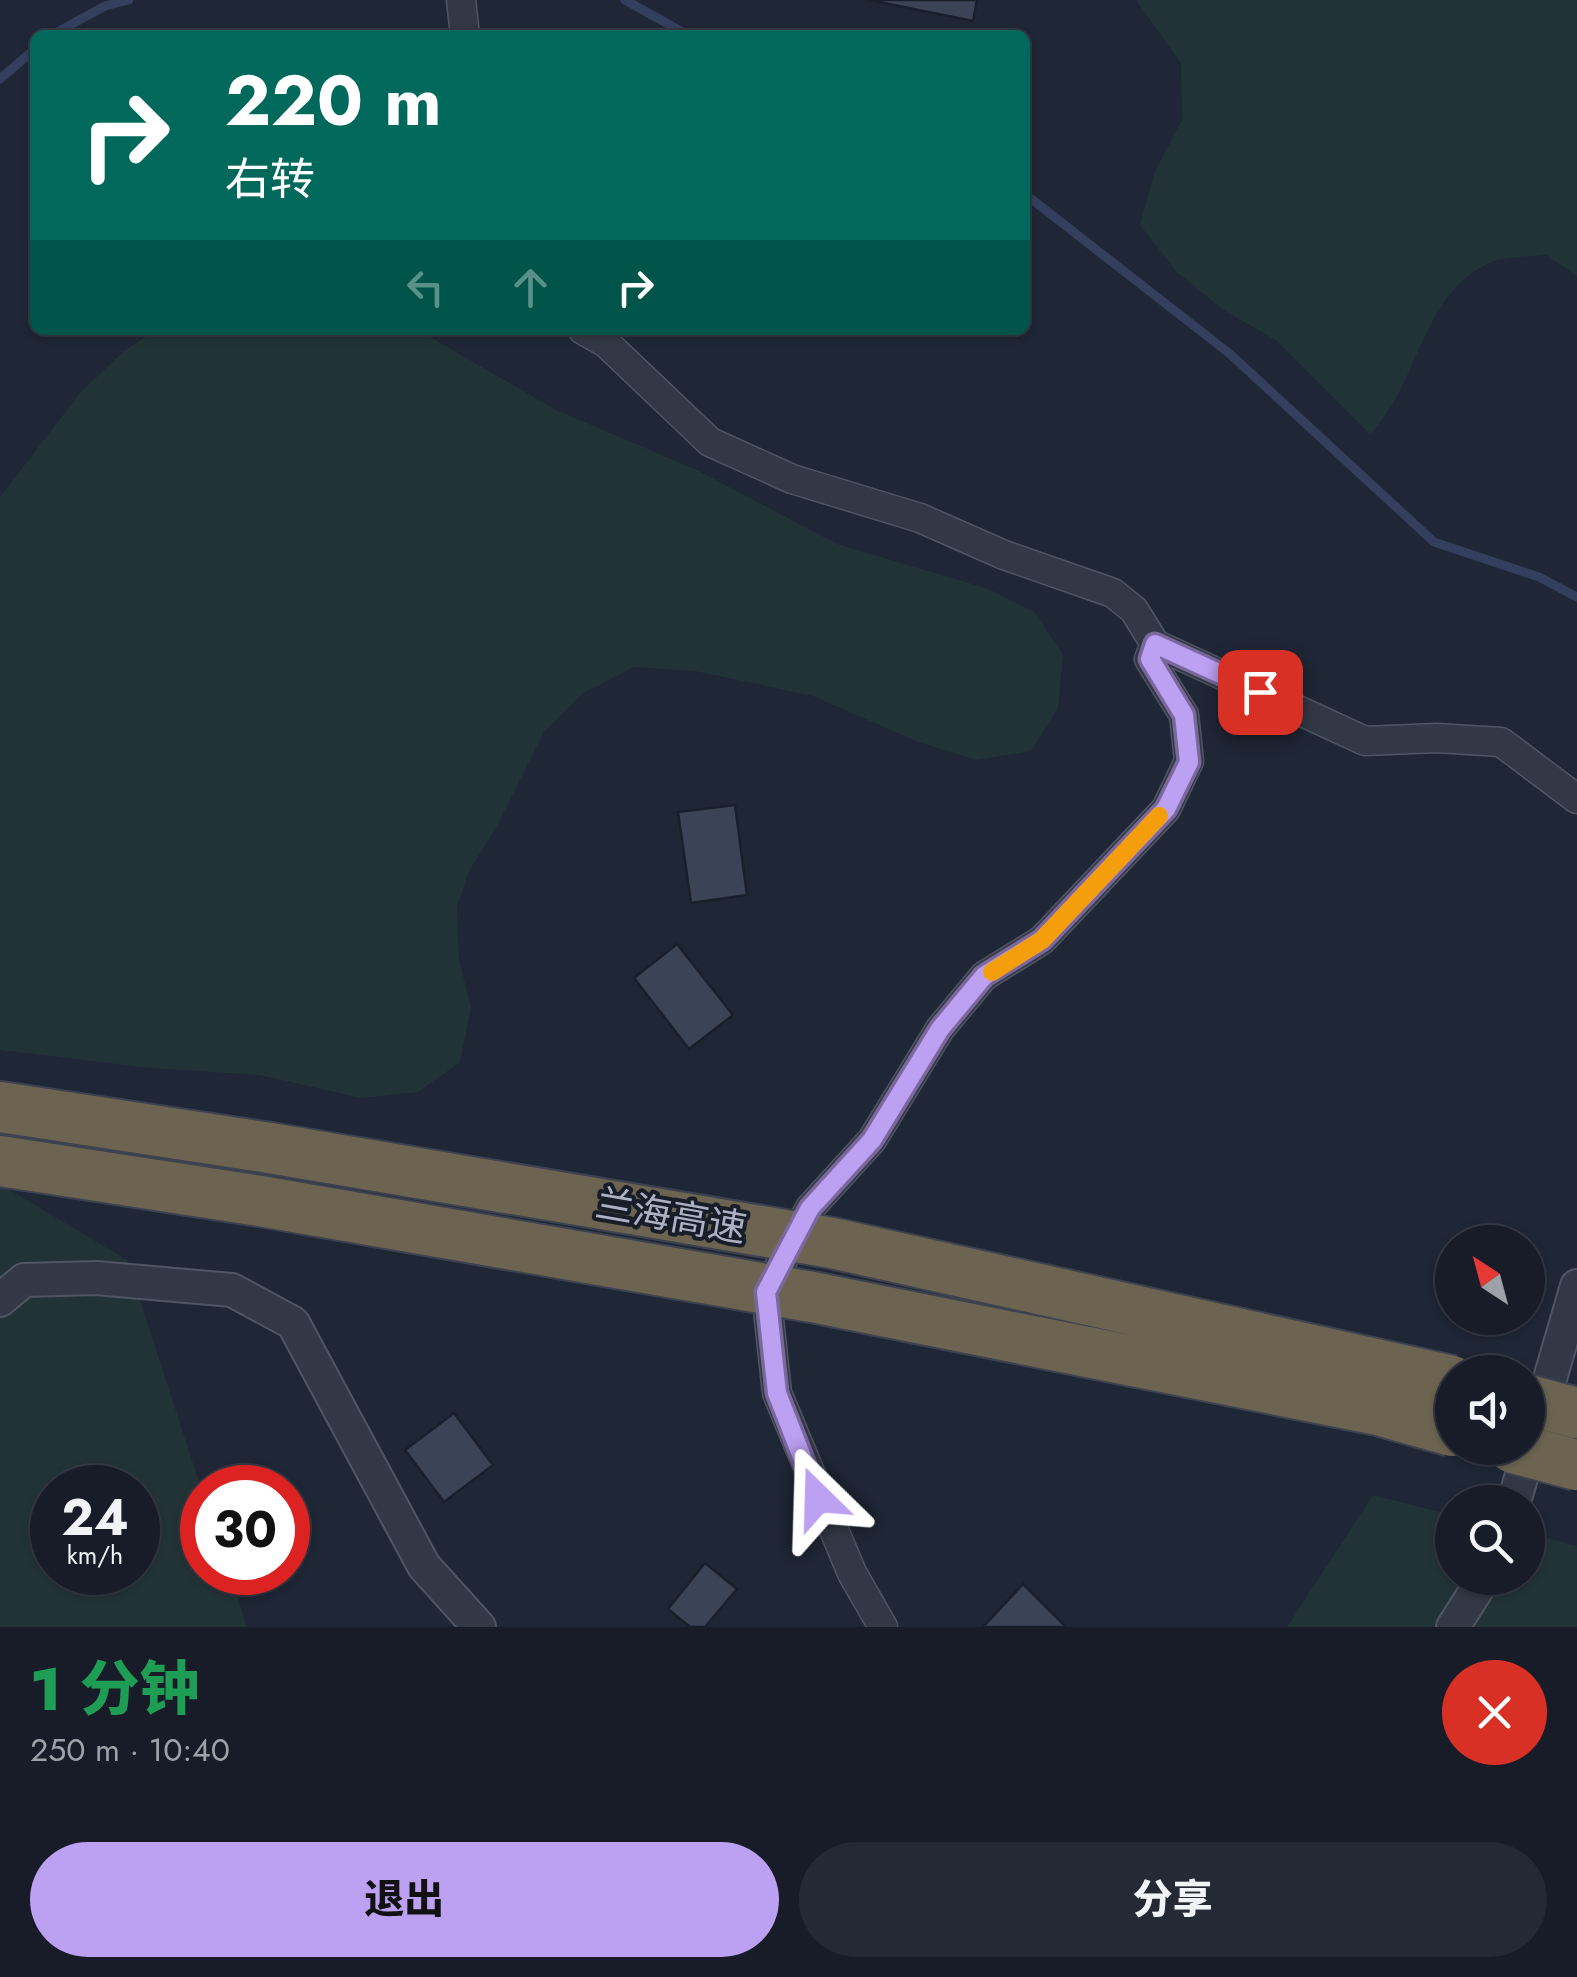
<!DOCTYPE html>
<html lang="zh">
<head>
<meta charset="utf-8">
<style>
  body { margin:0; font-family:Jost,"Noto Sans SC",sans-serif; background:#242934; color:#f1f3f6; height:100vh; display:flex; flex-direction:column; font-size:38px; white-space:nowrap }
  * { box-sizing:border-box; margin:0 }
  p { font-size:32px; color:#9ea1a8 }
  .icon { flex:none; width:55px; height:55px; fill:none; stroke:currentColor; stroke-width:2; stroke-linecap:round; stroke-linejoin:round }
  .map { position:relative; height:1627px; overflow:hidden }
  .drawer { display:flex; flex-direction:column; background:#171c28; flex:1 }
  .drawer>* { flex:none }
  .top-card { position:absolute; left:30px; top:30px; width:1000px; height:305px; border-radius:15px; box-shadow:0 2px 8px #0004,0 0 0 2px #363a45; background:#00695c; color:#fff; overflow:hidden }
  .needle { width:65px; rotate:324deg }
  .tools { position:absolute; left:1435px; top:1225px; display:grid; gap:20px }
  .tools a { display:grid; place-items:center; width:110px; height:110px; border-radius:50%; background:#171c28; box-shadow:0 2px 8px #0004,0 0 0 2px #363a45; font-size:50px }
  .speed { position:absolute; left:30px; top:1465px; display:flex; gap:20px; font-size:50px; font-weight:700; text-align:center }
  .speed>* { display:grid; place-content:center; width:130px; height:130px; border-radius:50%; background:#171c28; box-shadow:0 2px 8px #0004,0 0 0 2px #363a45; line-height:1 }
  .speed small { font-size:25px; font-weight:400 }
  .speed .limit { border:15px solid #d22; background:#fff; color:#111 }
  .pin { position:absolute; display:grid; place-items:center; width:85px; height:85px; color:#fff; margin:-42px; border-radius:20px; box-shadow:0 5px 15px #0006 }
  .me { position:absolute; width:110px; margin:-55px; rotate:338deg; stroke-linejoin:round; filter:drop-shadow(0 0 8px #0008) }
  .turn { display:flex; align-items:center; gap:35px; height:210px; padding:0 30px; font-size:45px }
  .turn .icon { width:130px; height:130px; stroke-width:2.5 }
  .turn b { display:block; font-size:70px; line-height:85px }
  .lanes { display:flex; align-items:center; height:95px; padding:0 30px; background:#0003; justify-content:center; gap:50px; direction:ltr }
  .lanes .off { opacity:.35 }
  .round { display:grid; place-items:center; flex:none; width:105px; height:105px; border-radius:52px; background:#242934 }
  .summary { display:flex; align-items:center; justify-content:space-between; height:170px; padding:0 30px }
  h1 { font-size:60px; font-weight:800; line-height:75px; color:#1e9e55 }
  .cta { display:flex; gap:20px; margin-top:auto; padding:20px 30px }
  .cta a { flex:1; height:115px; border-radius:60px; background:#bca0f2; color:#111; font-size:40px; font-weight:800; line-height:115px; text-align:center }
  .cta a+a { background:#242934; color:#f1f3f6 }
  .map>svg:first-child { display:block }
  .green { fill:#223337; fill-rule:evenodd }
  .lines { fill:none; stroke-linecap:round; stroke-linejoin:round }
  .stream { stroke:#333f5d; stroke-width:9 }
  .building { fill:#3b4356; stroke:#1a1f2c; stroke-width:2.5 }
  .minor-casing { stroke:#505564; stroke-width:31 }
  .tertiary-casing { stroke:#505564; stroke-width:36 }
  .motorway-casing { stroke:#3d4250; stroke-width:54 }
  .minor { stroke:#333846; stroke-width:28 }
  .tertiary { stroke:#333846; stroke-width:32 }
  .motorway { stroke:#6c6450; stroke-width:50 }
  .motorway-bridge-casing { stroke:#3d4250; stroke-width:54; stroke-linecap:butt }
  .motorway-bridge { stroke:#6c6450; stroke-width:50 }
  .route-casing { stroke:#7a689d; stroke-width:25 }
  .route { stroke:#bca0f2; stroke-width:18 }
  .slow { stroke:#f59e0b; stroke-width:18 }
  .labels { text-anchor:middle; stroke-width:8; stroke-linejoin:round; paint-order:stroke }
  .street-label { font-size:38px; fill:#acb2c3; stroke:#181d2a }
</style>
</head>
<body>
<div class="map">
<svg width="1577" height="1627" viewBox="0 0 1577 1627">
  <rect width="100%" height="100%" fill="#1f2635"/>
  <path class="green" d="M1136 0H1577V276L1546 255C1529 257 1501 256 1485 265 1421 298 1418 386 1370 434L1277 341 1222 309 1176 271 1140 225 1155 171 1182 120 1181 63Z
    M156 330H418L556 410 697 470 837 544 989 589 1034 612 1063 655 1058 708 1031 751 976 760 916 741 813 696 695 671 634 667 582 694 544 732 496 828 469 871 457 907 459 959 471 1008 460 1062 418 1092 361 1098 260 1075 151 1068 0 1050V497L80 393 124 351Z
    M0 1184 127 1260 202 1491V1572L229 1573 247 1627H0ZM52 1488H138V1572H52Z
    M1373 1495 1452 1515V1578H1528V1533L1577 1546V1627H1287Z"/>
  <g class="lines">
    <path class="stream" d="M625 0 688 35
      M52 35 105 6 129 0
      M0 79 35 49
      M1025 194 1230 354 1434 542 1539 577 1577 597"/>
  </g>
  <path class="building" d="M869 0H977L973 21Z
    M735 805 747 895 691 903 678 812Z
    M677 944 733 1015 689 1049 634 978Z
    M454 1413 493 1465 444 1502 405 1450Z
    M705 1563 737 1589 705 1627H690L668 1609Z
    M1023 1584 1066 1627H983Z"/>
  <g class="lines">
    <g class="minor-casing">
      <path id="minor" d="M461 0 465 35
        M583 330 606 343 710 442 792 479 920 518 1004 555 1113 593 1134 610 1155 644 1365 741 1436 738 1501 742 1577 799
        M883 1627 852 1573 777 1393 766 1292 810 1208 872 1140 940 1029 984 976 1042 940 1166 809 1189 761 1184 715 1149 659 1155 644"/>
    </g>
    <g class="tertiary-casing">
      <path id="tertiary" d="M0 1300 24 1280 96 1278 232 1290 293 1323 424 1566 479 1627
        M1514 1502 1577 1286
        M1453 1627 1484 1578"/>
    </g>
    <g class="motorway-casing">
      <path id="motorway" d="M0 1107 270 1148
        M0 1161 260 1201"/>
    </g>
    <use href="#minor" class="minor"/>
    <use href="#tertiary" class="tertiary"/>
    <use href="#motorway" class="motorway"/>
    <g class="motorway-bridge-casing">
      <path id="motorway-bridge" d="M270 1148 832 1243 1452 1381
        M260 1201 812 1297 1378 1410 1452 1431
        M1528 1400 1577 1413
        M1513 1448 1577 1465"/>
    </g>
    <use href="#motorway-bridge" class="motorway-bridge"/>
  </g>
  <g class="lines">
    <g class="route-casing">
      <path id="route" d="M818 1498 777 1393 766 1292 810 1208 872 1140 940 1029 984 976 1042 940 1166 809 1189 762 1184 715 1150 659 1155 644 1260 692"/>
    </g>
    <use href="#route" class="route"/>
    <path class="slow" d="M992 972 1042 940 1159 816"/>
  </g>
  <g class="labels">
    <g class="street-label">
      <text transform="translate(671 1216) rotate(10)" y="13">兰海高速</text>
    </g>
  </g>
</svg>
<div class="tools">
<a><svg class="needle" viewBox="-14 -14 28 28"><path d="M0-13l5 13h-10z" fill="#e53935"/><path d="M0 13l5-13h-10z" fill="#9ea1a8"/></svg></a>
<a><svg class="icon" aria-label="sound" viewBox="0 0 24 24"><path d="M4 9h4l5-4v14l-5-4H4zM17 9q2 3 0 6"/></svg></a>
<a><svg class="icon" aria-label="search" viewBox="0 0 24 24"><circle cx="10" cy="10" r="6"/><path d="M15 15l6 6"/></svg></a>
</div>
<div class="speed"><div>24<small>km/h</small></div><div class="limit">30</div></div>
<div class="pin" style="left:1260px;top:692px;background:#d93025"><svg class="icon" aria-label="arrive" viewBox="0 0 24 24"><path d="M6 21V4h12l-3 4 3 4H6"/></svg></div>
<svg class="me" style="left:818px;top:1498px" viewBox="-20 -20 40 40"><path d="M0-17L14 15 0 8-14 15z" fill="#bca0f2" stroke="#fff" stroke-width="4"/></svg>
<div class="top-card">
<div class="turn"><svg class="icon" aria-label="right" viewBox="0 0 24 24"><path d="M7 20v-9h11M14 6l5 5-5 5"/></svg><div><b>220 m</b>右转</div></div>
<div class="lanes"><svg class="icon off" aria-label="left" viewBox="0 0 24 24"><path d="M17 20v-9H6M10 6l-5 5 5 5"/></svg><svg class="icon off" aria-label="ahead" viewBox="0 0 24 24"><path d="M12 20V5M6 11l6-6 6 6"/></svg><svg class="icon" aria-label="right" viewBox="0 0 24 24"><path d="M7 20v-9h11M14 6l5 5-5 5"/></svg></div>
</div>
</div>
<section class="drawer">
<div class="summary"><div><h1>1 分钟</h1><p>250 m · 10:40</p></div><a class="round" style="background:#d93025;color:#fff"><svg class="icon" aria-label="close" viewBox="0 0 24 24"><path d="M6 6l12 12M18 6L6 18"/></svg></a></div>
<div class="cta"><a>退出</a><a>分享</a></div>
</section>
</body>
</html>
